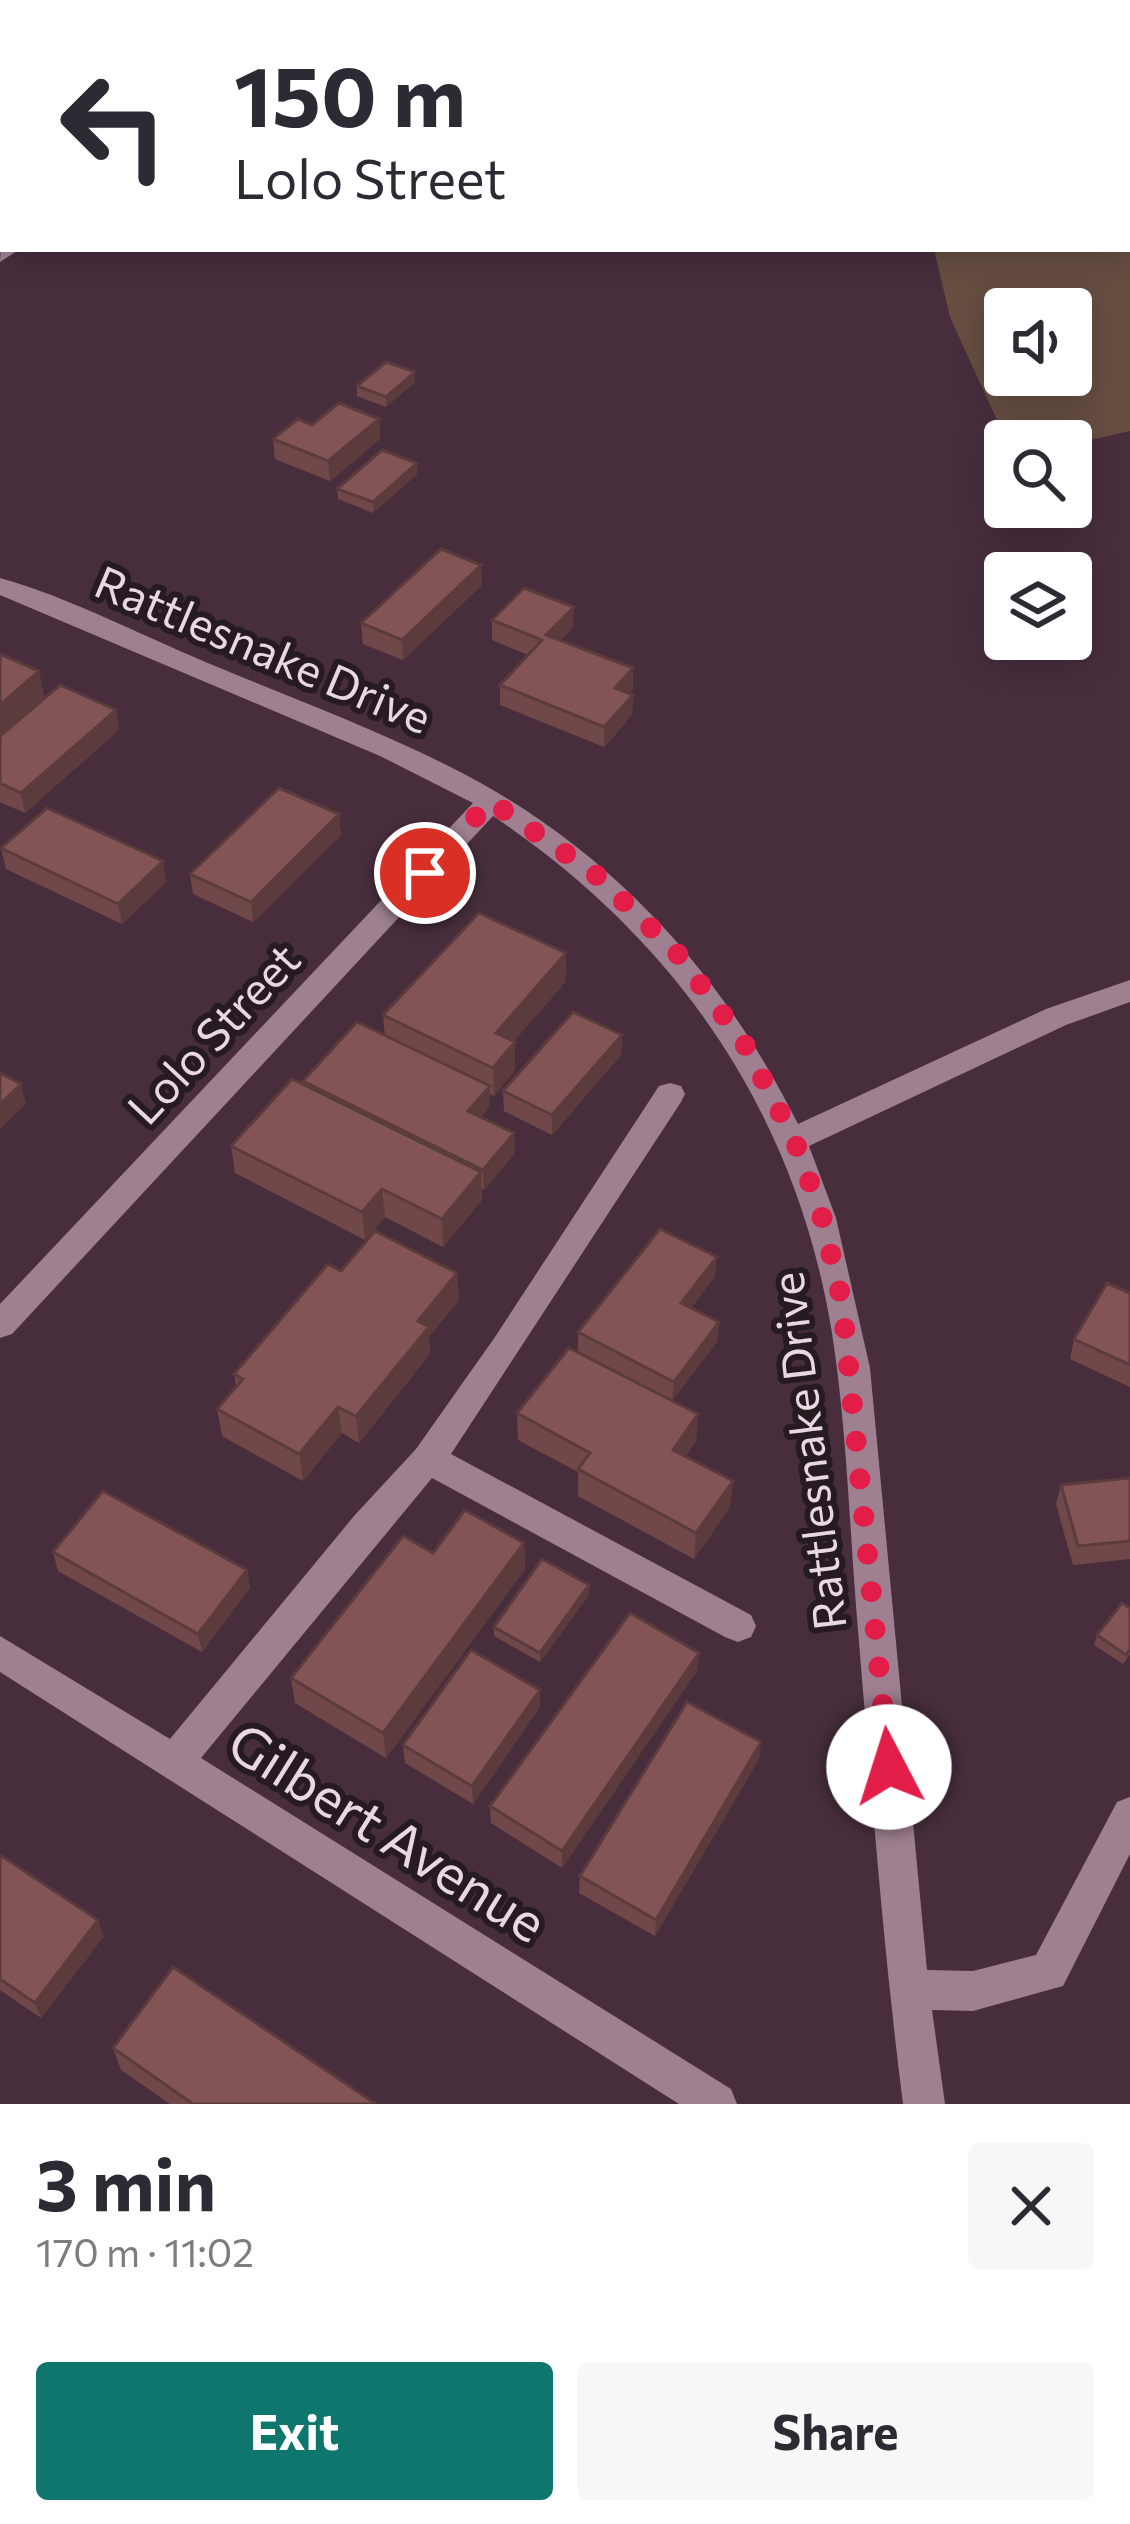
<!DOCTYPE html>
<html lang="en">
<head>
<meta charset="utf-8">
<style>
  body { margin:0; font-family:Commissioner,sans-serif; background:#f7f7f7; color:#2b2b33; height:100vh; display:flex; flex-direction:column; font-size:45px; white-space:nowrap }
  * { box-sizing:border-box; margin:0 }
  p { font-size:39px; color:#7c7c81 }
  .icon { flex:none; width:66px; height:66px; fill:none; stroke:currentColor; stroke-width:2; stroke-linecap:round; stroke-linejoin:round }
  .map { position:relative; height:2104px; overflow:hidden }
  .sheet { display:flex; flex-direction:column; background:#fff; flex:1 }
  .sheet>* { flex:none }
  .guide { position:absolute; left:0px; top:0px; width:1131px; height:252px; box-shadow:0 6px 30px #0003; background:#fff; color:#2b2b33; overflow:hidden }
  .tools { position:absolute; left:984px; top:288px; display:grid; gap:24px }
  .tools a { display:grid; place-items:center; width:108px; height:108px; border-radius:12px; background:#fff; box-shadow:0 6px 30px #0003; font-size:60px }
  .pin { position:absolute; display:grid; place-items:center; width:102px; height:102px; color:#fff; margin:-51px; border:6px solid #fff; border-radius:50%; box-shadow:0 3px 12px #0007 }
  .me { position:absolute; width:132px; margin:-66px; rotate:355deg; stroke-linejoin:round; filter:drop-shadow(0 0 9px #0008) }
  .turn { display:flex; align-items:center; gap:42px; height:252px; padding:0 36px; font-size:54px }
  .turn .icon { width:156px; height:156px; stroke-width:2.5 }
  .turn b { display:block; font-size:84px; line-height:102px }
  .round { display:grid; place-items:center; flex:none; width:126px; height:126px; border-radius:12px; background:#f7f7f7 }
  .overview { display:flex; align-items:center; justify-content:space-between; height:204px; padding:0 36px }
  h1 { font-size:72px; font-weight:700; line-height:90px }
  .cta { display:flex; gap:24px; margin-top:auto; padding:24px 36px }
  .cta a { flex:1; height:138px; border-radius:12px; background:#0f766e; color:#fff; font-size:48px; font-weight:700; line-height:138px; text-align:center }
  .cta a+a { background:#f7f7f7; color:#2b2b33 }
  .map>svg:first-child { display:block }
  .green { fill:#674e41; fill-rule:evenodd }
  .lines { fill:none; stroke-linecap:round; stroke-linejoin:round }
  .minor { fill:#9e8091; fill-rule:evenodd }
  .wall { fill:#71484a }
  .shaded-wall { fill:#5c3b3c }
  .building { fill:#835456; stroke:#5c3b3c; stroke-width:3 }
  .route { stroke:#e11d48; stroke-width:21; stroke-dasharray:0 37.8 }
  .labels { text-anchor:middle; stroke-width:12; stroke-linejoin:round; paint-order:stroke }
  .street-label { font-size:45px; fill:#e9d8e1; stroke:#271b22 }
  .near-street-label { font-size:54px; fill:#e9d8e1; stroke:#271b22 }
</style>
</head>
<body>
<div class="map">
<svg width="1130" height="2104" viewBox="0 0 1130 2104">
  <rect width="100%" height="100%" fill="#482e3d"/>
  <path class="green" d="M668 0H1130V431L1090 440 1002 431 950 317 934 249H1128V3ZM1005 309H1071V375H1005Z"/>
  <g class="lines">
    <path class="minor" d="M0 2 3 3V15L0 14Z
      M1 244 3 249H20L0 262Z
      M0 578C67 596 153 641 220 668 307 704 397 737 479 782 621 861 726 980 798 1124L1046 1009 1130 980V1002L1066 1025 809 1146 836 1218 870 1368 927 1970 973 1971 1036 1955 1117 1802 1130 1797V1854L1063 1986 973 2011 932 2010 945 2104H903C882 1939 870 1772 856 1606 849 1515 846 1423 832 1333 796 1112 677 940 493 816L12 1334 0 1338V1304L473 803 380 756 0 595Z
      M670 1083 681 1086 685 1094 681 1102 451 1454 751 1615 756 1626 751 1637 738 1642 725 1637 432 1478 201 1758 731 2089 737 2104H679L0 1672V1636L170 1739 354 1516 416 1449 495 1337 659 1086Z"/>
  </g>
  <path class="wall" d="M0 45 3 46V95L0 94Z
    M3 122V164L0 163V124Z
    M415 372V382L386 407 357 396V386Z
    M379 419 380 439 330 481 275 459 273 439 312 425Z
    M417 474 373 513 338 499 337 489Z
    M481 565 482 585 403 660 363 644 361 623Z
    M492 620 573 627 561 640 633 689 629 693 633 695 632 715 604 747 500 705V685L528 655 492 640Z
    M0 654 39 671 44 698 119 730 25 813 0 802Z
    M339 814 341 835 253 922 193 894 190 874Z
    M1 848 163 861 166 882 122 924 6 869Z
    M566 981 514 1041 515 1070 494 1096 490 1094V1106L481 1117 515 1153 484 1190 482 1188V1200L443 1247 385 1217 365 1240 235 1173 231 1146 303 1085V1081L385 1036 383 1015Z
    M622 1035 621 1055 552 1135 504 1111 503 1091Z
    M341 1271 457 1273 459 1300 429 1336 430 1354 359 1443 342 1433 303 1481 222 1436 217 1409 236 1387 234 1374Z
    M715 1276 691 1308 719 1322 717 1342 672 1401 578 1351V1332Z
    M1130 1293V1387L1070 1359 1074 1339Z
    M517 1413 698 1414 696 1441 686 1456 733 1481 730 1507 694 1559 578 1496V1472L518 1440Z
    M1130 1478V1559L1073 1565 1056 1504 1061 1485Z
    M524 1543 525 1569 386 1758 295 1703 291 1678 433 1553Z
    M53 1552 247 1570 250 1588 202 1652 58 1571Z
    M589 1595 540 1662 494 1636V1627Z
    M1130 1608V1654L1123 1664 1094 1645 1097 1635Z
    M697 1671 562 1868 491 1823 490 1806Z
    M540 1707 473 1804 405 1763 403 1745Z
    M759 1759 655 1936 579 1893 580 1876Z
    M0 1855 104 1936 41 2018 0 1990Z
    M113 2048 376 2104H170L121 2070Z"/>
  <path class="shaded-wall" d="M415 372V382L386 407V397Z
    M379 419 380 439 330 481 328 461Z
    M417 463V474L373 513V502Z
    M481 565 482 585 403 660 402 640Z
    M574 607 573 627 546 655V635Z
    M633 668V689L614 708 615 688Z
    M39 671 45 700 0 738V705Z
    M633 695 632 715 604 747V727Z
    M116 710 119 730 25 813 21 793Z
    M339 814 341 835 253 922 251 902Z
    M163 861 166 882 122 924 118 904Z
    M566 953V981L497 1061 496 1033Z
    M622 1035 621 1055 552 1135V1115Z
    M515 1042V1070L494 1096 493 1068Z
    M21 1084 26 1104 0 1129V1104Z
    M490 1086V1106L469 1131 468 1111Z
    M514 1133 515 1153 484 1190 483 1170Z
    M481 1172 482 1200 443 1247 442 1219Z
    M382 1189 385 1217 365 1240 362 1212Z
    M717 1257 715 1276 680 1323 681 1303Z
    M457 1273 459 1300 429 1337 430 1354 359 1443 356 1416 418 1321Z
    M719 1322 717 1342 672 1401 674 1382Z
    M338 1407 342 1433 303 1481 299 1454Z
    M698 1414 696 1441 672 1476 673 1450Z
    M733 1481 730 1507 694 1559 696 1533Z
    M524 1543 525 1569 386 1758 383 1733Z
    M247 1570 250 1588 202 1652 198 1634Z
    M589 1585V1595L540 1662V1653Z
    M699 1653 697 1671 562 1868V1851Z
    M540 1690V1707L473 1804 472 1786Z
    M761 1742 759 1759 655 1936 656 1920Z
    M98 1920 104 1936 41 2018 35 2003Z"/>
  <path class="building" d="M180 0H244L253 3H175Z
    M0 45 3 46V77L0 76Z
    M3 122V146L0 145V124Z
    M386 362 415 372 386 397 357 386Z
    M339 403 379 419 328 461 273 439 298 419 312 425Z
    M382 450 417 463 373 502 337 489Z
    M441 549 481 565 402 640 361 623Z
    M524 588 574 607 546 635 633 668 615 688 633 695 604 727 500 685 542 640 492 620Z
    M0 654 39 671 0 705Z
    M60 685 116 710 21 793 0 783V736Z
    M279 788 339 814 251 902 190 874Z
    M47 808 163 861 118 904 1 848Z
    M479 913 566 953 496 1033 515 1042 493 1068 383 1015Z
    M573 1012 622 1035 552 1115 503 1091Z
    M357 1022 490 1086 468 1111 514 1133 483 1170 303 1081Z
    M0 1073 21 1084 0 1104Z
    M292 1079 481 1172 442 1219 382 1189 362 1212 231 1146Z
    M660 1229 717 1257 681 1303 719 1322 674 1382 578 1332Z
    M375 1231 457 1273 418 1321 429 1327 356 1416 338 1407 299 1454 217 1409 243 1379 234 1374 328 1264 341 1271Z
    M1107 1283 1130 1293V1365L1074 1339Z
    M569 1348 698 1414 673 1450 733 1481 696 1533 578 1469 590 1453 517 1413Z
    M1130 1478V1541L1078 1546 1061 1485Z
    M103 1491 247 1570 198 1634 53 1552Z
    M465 1510 524 1543 383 1733 291 1678 403 1536 433 1553Z
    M542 1559 589 1585 540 1653 494 1627Z
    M1122 1603 1130 1608V1649L1126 1655 1097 1635Z
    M630 1613 699 1653 562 1851 490 1806Z
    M471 1650 540 1690 472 1786 403 1745Z
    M687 1702 761 1742 656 1920 580 1876Z
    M0 1855 98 1920 35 2003 0 1979Z
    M173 1967 376 2104H193L113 2048Z"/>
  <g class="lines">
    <path class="route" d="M425 873 490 801 595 874 677 953 744 1043 794 1139 821 1213 842 1301 889 1767"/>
  </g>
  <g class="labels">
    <g class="street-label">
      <text transform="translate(263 650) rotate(23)" y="16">Rattlesnake Drive</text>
      <text transform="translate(214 1034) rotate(-47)" y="16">Lolo Street</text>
      <text transform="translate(809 1451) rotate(-97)" y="16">Rattlesnake Drive</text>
    </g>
    <g class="near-street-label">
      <text transform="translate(387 1833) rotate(32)" y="19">Gilbert Avenue</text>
    </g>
  </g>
</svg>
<div class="tools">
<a><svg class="icon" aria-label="sound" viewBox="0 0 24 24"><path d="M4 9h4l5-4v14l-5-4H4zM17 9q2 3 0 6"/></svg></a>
<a><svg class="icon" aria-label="search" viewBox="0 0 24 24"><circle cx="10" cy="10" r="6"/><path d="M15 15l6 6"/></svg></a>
<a><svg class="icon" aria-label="layers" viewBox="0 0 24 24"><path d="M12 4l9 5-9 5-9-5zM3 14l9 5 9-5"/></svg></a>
</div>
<div class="pin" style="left:425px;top:873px;background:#d93025"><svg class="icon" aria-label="arrive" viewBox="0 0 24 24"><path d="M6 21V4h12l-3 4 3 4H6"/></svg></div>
<svg class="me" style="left:889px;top:1767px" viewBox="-20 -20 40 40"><circle r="19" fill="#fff"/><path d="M0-13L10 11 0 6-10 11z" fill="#e11d48"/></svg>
<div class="guide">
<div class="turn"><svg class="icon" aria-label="left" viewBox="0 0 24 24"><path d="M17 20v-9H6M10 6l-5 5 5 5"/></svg><div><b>150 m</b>Lolo Street</div></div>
</div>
</div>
<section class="sheet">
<div class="overview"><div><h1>3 min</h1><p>170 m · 11:02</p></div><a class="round"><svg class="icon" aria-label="close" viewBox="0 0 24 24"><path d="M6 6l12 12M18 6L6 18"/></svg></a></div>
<div class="cta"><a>Exit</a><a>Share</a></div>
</section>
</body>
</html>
